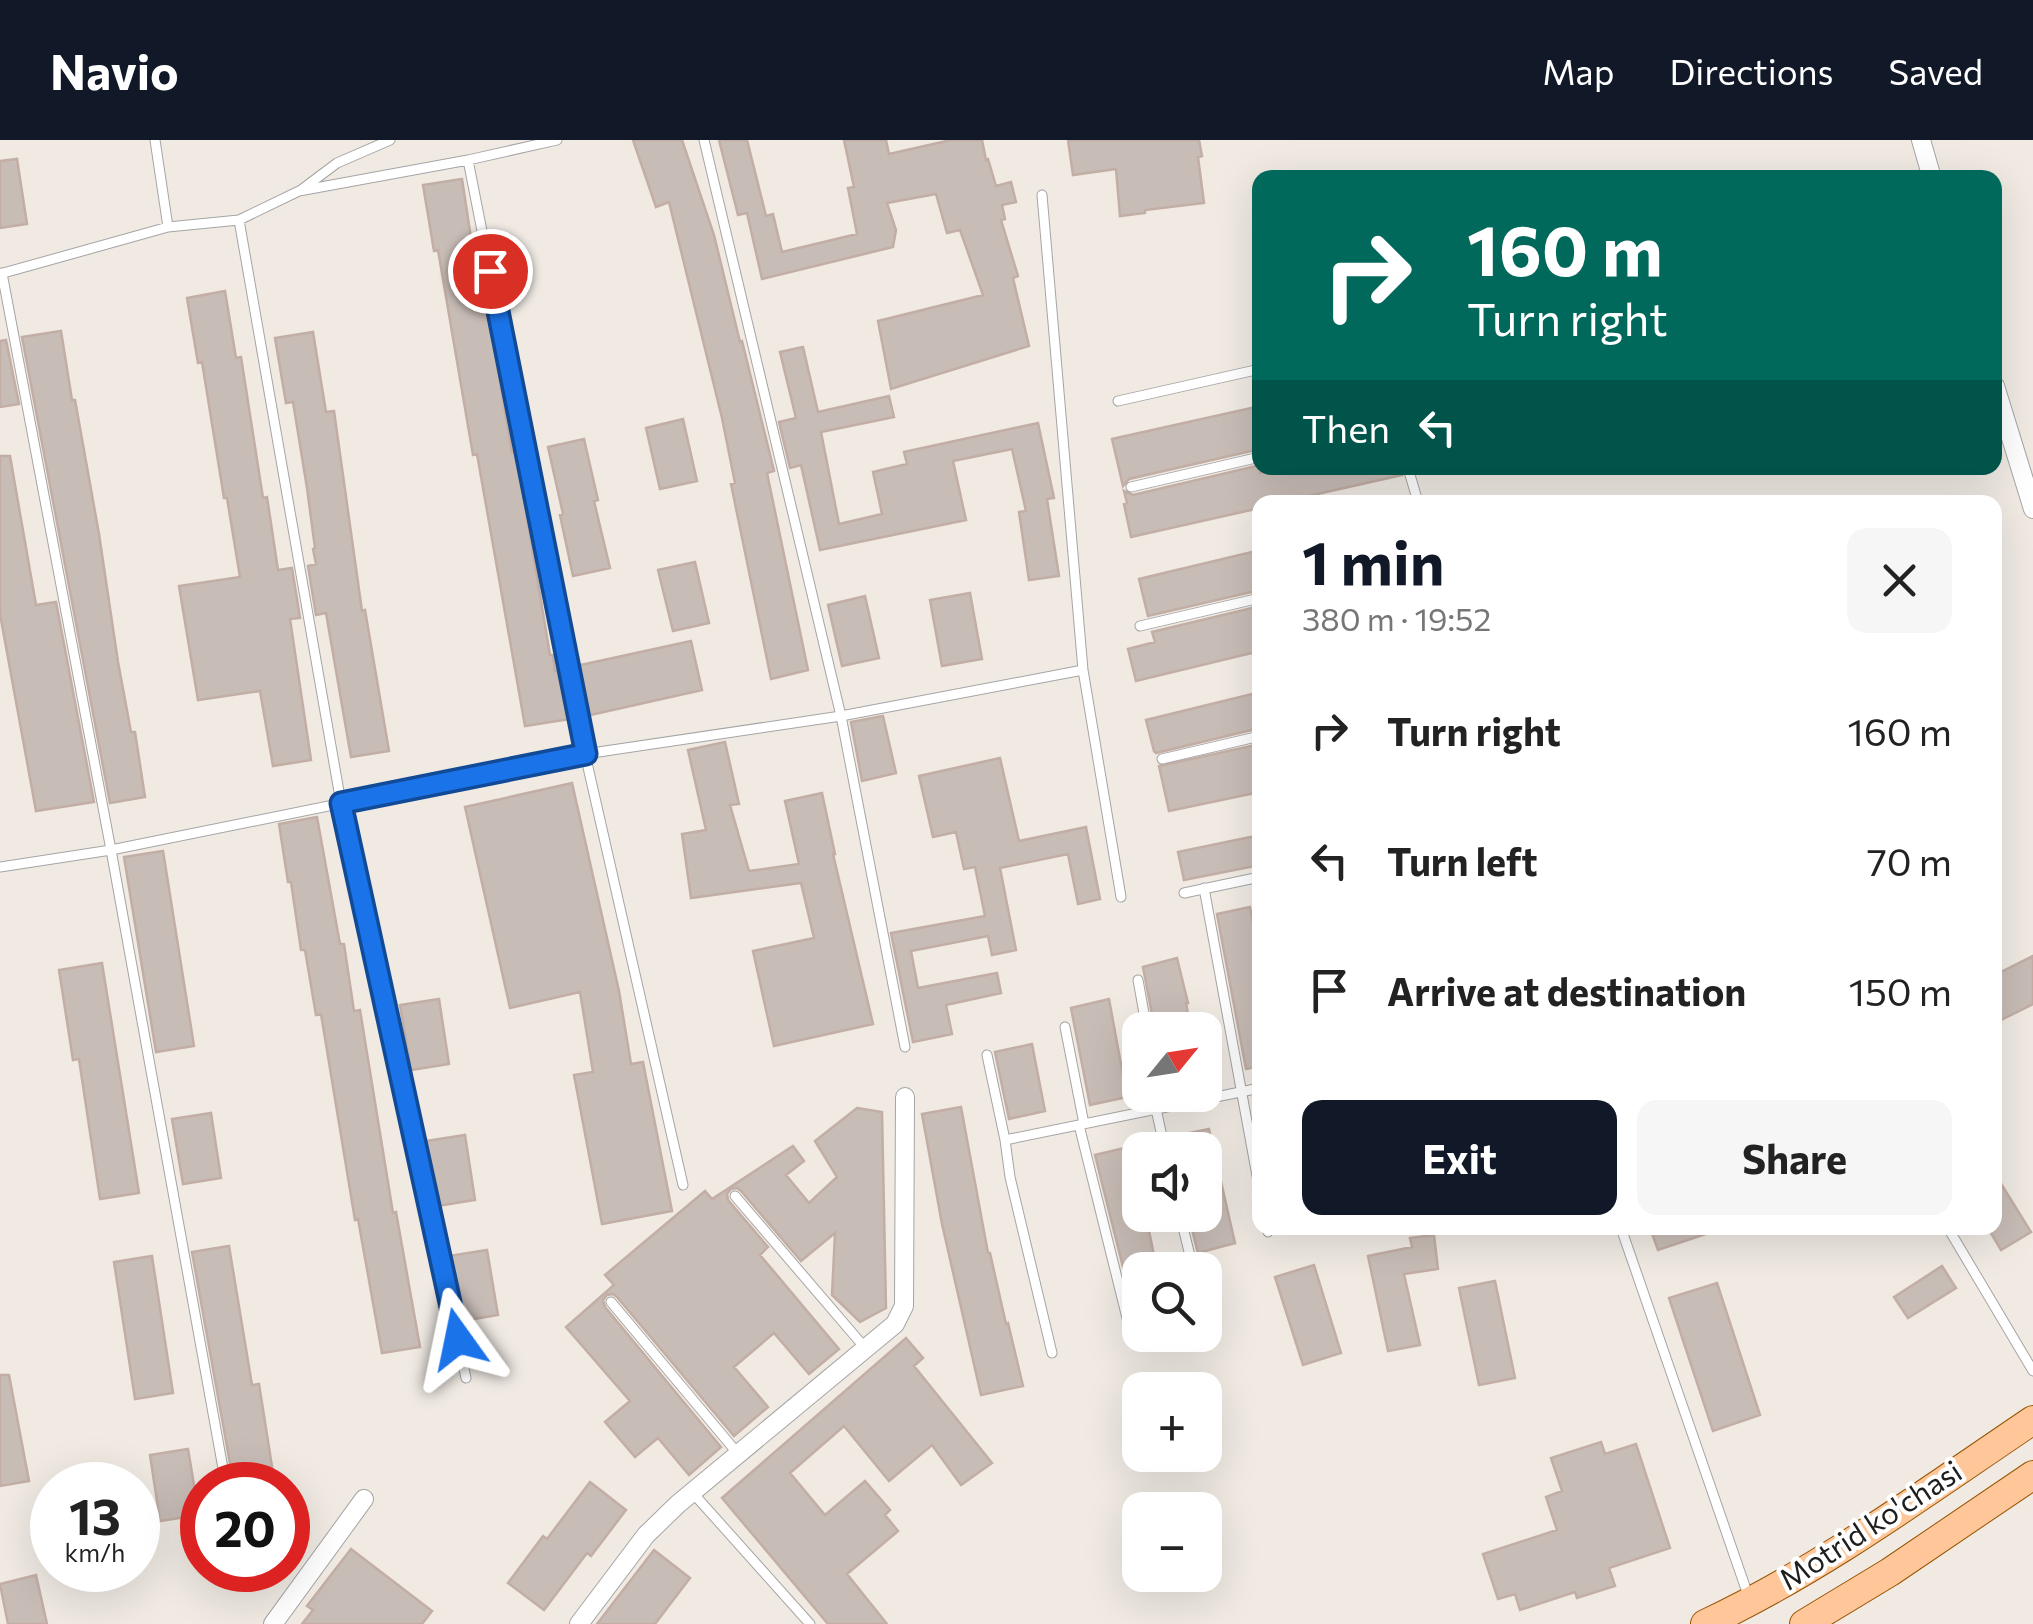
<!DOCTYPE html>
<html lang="en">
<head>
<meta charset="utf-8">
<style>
  body { margin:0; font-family:Commissioner,sans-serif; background:#f6f6f6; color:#222; height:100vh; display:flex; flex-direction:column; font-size:38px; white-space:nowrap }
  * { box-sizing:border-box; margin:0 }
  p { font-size:32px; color:#767676 }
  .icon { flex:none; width:55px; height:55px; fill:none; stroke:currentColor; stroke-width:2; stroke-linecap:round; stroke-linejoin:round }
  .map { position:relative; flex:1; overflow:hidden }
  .panel { position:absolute; left:1252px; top:355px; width:750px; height:740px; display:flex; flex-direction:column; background:#fff; border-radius:20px; box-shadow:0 10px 40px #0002 }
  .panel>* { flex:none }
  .guide { position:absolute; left:1252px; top:30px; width:750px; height:305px; border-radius:20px; box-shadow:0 10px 40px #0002; background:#00695c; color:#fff; overflow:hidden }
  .needle { width:65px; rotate:60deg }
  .tools { position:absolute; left:1122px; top:872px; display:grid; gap:20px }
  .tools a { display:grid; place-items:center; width:100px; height:100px; border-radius:20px; background:#fff; box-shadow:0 10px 40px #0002; font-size:50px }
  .speed { position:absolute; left:30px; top:1322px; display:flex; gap:20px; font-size:50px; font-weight:700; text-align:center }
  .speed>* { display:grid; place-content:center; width:130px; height:130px; border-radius:50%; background:#fff; box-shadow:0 10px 40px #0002; line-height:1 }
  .speed small { font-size:25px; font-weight:400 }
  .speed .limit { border:15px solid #d22; background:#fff; color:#111 }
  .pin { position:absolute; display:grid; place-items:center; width:85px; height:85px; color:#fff; margin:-42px; border:5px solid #fff; border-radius:50%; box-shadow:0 2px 10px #0007 }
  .me { position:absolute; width:110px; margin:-55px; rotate:348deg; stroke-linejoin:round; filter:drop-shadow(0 0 8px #0008) }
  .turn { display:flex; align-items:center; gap:35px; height:210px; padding:0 50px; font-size:45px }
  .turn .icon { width:130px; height:130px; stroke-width:2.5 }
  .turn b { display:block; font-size:70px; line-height:85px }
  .then { display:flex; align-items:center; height:95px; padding:0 50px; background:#0003; gap:20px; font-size:38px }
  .round { display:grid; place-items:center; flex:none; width:105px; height:105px; border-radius:20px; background:#f6f6f6 }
  .headline { display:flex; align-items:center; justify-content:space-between; height:170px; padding:0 50px }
  h1 { font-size:60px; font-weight:700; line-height:75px; color:#111827 }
  .action { display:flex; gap:20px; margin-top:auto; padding:20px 50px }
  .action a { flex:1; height:115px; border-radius:20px; background:#111827; color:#fff; font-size:40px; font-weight:700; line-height:115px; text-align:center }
  .action a+a { background:#f6f6f6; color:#222 }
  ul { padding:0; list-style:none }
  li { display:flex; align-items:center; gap:30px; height:130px; padding:0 50px }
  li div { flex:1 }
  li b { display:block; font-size:38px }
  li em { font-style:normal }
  header { display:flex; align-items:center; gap:60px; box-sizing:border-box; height:140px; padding:0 50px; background:#111827; color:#fff }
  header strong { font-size:48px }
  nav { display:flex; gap:55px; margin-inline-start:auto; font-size:35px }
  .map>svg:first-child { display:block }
  .building { fill:#c8bcb6; stroke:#c2aea5; stroke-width:2.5 }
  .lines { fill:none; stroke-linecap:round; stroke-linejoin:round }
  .service-casing { stroke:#a5a5a5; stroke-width:11 }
  .minor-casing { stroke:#a5a5a5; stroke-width:20 }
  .primary-casing { stroke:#985400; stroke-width:30 }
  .service { stroke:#fff; stroke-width:9 }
  .minor { stroke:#fff; stroke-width:18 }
  .primary { stroke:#ffc799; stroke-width:28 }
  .route-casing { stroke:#114b97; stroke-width:25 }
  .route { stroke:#1a73e8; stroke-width:18 }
  .labels { text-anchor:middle; stroke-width:8; stroke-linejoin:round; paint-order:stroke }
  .street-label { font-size:30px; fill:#1e1e1e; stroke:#fff }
</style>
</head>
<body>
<header>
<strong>Navio</strong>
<nav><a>Map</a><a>Directions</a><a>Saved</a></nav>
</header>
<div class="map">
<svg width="2033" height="1484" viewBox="0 0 2033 1484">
  <rect width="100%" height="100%" fill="#f0eae3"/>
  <path class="building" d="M633 0H682L714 95 740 202 742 201 774 331 767 333 808 530 771 539 731 344 735 343 722 278 669 62 656 67Z
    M719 0H747L766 76 773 74 782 112 857 94 848 48 854 47 844 0H886L889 14 951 0H982L986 20 988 19 996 46 1011 42 1016 62 1002 65 1005 79 1001 80 1018 136 1013 138 1029 206 891 249 878 181 983 155 960 90 947 93 936 54 887 63 896 90 893 107 762 139 747 73 738 75Z
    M1068 0H1199L1202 16 1198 17 1204 63 1145 70V73L1120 76 1116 29 1073 35Z
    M17 19 27 84 0 88V21Z
    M462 39 473 111H477L489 178 512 312 516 311 550 515H553L555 531 560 530 570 579 525 586 477 314 473 315 438 110 434 111 423 45Z
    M225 151 236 218 241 217 263 358 267 357 278 430 292 428 300 478 290 479 311 620 273 626 260 551 198 560 179 446 240 437 227 358H224L202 222 198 223 187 158Z
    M61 191 72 260H75L99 394 118 522 131 592H135L145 657 110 663 22 197Z
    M313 192 326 272 334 271 362 471 365 470 389 611 351 617 326 473 316 475 308 426 316 424 313 409 315 408 307 348 293 262 286 263 275 198Z
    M6 200 19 264 0 267V201Z
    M803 207 818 272 889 256 894 277 821 292 839 384 882 374 873 332 907 324 904 312 1038 283 1054 358 1047 359 1059 436 1029 440 1019 372 1026 371 1012 309 953 321 966 380 820 410 801 325 790 328 779 282 796 278 780 212Z
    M1260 266V309L1129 339 1123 346 1112 299Z
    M683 279 697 341 660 349 646 288Z
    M584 299 598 360 594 361 610 428 573 436 560 375 563 374 548 307Z
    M0 316H10L36 465 56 462 94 662 36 671 0 474Z
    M1260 325V333L1286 328H1400L1402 335 1282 362H1260V368L1131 397 1124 364 1127 363 1124 351 1133 355Z
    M1260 410V450L1148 476 1139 439Z
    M695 422 709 483 673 491 658 430Z
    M970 453 982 519 942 526 930 460Z
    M865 456 879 518 842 526 828 465Z
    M1260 466V511L1136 541 1128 509 1155 502 1152 492Z
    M691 501 702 550 586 576 576 526Z
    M1260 552V588L1156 613 1154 611 1146 580Z
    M883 576 896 633 862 641 851 582Z
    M725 602 739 664 730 665 749 731 799 724 785 661 822 653 835 714H833L873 884 774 906 753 811 814 798 801 743 691 758 682 694 706 690 688 610Z
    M1260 604V652L1169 671 1159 626Z
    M1000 618 1019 701 1086 687 1100 759 1078 764 1068 714 1000 728 1016 810 992 815 988 796 911 811 918 848 997 833 1001 853 946 865 952 894 913 902 891 793 985 776 975 727 964 729 956 692 933 697 919 636Z
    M572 643 619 851 631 924 643 922 672 1071 602 1084 574 935 593 932 580 852 510 868 465 667Z
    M317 677 340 804H344L354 871 360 870 393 1073 396 1072 420 1207 382 1213 358 1079 355 1080 321 874 316 875 305 810H301L291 742H288L279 684Z
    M1260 695V725L1184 740 1178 712Z
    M163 711 194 906 156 912 124 717Z
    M1250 767 1260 824V926L1246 929 1217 774Z
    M2033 816V864L1995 883V835Z
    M1177 818 1188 863H1186L1191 890H1155L1143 827Z
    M102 823 139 1053 100 1059 79 919 73 920 59 830Z
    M439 859 449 924 411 930 400 865Z
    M1109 859 1127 957 1090 965 1071 868Z
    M1032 904 1045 971 1009 979 995 912Z
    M961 967 988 1113H990L1006 1184 1008 1183 1023 1246 981 1255 942 1084 922 974Z
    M857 968 882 972 886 1168 860 1182 832 1155 835 1093 801 1121 741 1051 737 1048 731 1049 727 1054 728 1060 768 1107 760 1115 839 1209 809 1234 774 1193 734 1227 768 1267 734 1296 617 1157 613 1154 607 1155 603 1160 605 1167 721 1307 689 1335 658 1298 635 1317 605 1282 630 1261 566 1187 614 1145 605 1135 705 1051 712 1059 793 1006 804 1021 786 1035 809 1063 837 1037 815 1001Z
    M211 973 221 1038 183 1044 172 979Z
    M1209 989 1235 1103 1198 1113 1189 1077 1205 1075V1010H1173L1170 997Z
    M465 995 475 1060 437 1066 426 1001Z
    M1133 1006 1140 1038V1083L1147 1081 1157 1130H1140V1178L1136 1179 1095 1015Z
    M1995 1034 2031 1092 2001 1110 1988 1088H1995Z
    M1650 1088H1714L1715 1091 1658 1110Z
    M1434 1095 1438 1129 1404 1134 1420 1205 1388 1211 1368 1116 1412 1107 1410 1098Z
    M229 1106 252 1245 259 1244 273 1333 233 1340 192 1112Z
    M487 1110 498 1175 462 1181 449 1116Z
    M152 1116 173 1253 135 1259 114 1122Z
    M1314 1125 1341 1213 1303 1225 1275 1137Z
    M1942 1126 1956 1148 1908 1178 1894 1157Z
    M1495 1141 1515 1238 1479 1245 1459 1148Z
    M1717 1143 1760 1275 1713 1291 1669 1158Z
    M906 1198 923 1218 914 1226 992 1323 961 1345 932 1305 889 1341 844 1286 790 1333 825 1375 865 1341 890 1370 885 1375 898 1391 847 1434 887 1484H828L722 1358Z
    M0 1235H9L29 1341 0 1346Z
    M1601 1302 1605 1314 1636 1304 1670 1408 1609 1428 1615 1446 1577 1458 1575 1452 1520 1470 1515 1454 1498 1459 1483 1414 1557 1390 1546 1357 1562 1351 1551 1318Z
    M188 1309 199 1375 160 1381 150 1315Z
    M590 1342 626 1370 591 1416 587 1413 544 1470 508 1443 543 1396 547 1399Z
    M351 1409 432 1471 422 1484H302L313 1470 307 1466Z
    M654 1410 690 1438 655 1484H597Z
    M36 1435 47 1484H8L0 1444Z"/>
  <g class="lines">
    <g class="service-casing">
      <path id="service" d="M155 0 168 87
        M704 0 841 576 905 907
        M468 20 585 614 683 1045
        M301 50 337 23 390 0
        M1042 55 1083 530 1121 757
        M239 80 341 663 466 1238
        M2 133 111 710 226 1345
        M0 134 168 87 239 80 299 51 468 20 557 0
        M1118 261 1260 229
        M1408 328 1418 362
        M1131 347 1260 317
        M1140 486 1260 458
        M1162 619 1260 596
        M0 727 111 710 585 614 841 576 1083 530
        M1204 748 1260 1052
        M1184 753 1260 737
        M1138 840 1147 890
        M1065 887 1084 984
        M987 915 1005 1000 1260 948
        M1156 969 1165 1010
        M1079 985 1129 1186
        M1005 1000 1010 1037 1052 1213
        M735 1056 866 1209
        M1180 1075 1192 1124
        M1267 1088 1268 1092
        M1621 1088 1748 1455
        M1948 1088 2033 1231
        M611 1162 739 1315
        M692 1352 810 1484"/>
    </g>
    <g class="minor-casing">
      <path id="minor" d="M1921 0 1932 38
        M1995 246 2033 369
        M273 1484 364 1359
        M579 1484 646 1395 678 1364 895 1184 904 1166 905 957"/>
    </g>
    <g class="primary-casing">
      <path id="primary" d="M1705 1484C1822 1429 1926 1352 2033 1280
        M1804 1484 1890 1432 2033 1335"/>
    </g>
    <use href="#service" class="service"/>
    <use href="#minor" class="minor"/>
    <use href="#primary" class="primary"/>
  </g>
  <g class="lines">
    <g class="route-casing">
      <path id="route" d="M458 1199 341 663 586 614 490 131"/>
    </g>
    <use href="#route" class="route"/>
  </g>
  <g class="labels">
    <g class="street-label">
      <text transform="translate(1871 1386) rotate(-33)" y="10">Motrid ko'chasi</text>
    </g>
  </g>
</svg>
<div class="tools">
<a><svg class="needle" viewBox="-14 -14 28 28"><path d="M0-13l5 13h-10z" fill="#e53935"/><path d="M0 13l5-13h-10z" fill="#767676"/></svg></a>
<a><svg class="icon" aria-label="sound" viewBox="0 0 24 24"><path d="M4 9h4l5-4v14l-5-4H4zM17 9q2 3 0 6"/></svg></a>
<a><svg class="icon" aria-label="search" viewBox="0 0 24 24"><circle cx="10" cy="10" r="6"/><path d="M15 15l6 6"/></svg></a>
<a>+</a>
<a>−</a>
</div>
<div class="speed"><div>13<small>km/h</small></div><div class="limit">20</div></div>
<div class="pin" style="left:490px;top:131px;background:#d93025"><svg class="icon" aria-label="arrive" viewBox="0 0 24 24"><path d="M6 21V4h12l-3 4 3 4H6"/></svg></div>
<svg class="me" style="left:458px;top:1199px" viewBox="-20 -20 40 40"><path d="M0-17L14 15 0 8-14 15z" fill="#1a73e8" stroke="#fff" stroke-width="4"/></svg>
<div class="guide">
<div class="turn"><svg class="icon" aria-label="right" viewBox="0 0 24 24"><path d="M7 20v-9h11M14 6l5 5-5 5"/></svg><div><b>160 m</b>Turn right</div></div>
<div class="then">Then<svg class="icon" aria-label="left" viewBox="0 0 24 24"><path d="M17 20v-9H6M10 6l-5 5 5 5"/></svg></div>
</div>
<section class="panel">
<div class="headline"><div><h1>1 min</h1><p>380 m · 19:52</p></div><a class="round"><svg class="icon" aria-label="close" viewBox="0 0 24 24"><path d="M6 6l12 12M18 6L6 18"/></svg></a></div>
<ul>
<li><svg class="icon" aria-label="right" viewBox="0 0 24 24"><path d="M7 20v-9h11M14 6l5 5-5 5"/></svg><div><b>Turn right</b></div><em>160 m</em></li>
<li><svg class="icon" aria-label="left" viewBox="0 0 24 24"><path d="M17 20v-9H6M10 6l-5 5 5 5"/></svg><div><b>Turn left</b></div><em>70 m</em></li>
<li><svg class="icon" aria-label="arrive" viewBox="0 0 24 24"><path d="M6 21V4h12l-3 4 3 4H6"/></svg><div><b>Arrive at destination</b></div><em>150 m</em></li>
</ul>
<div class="action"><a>Exit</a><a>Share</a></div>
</section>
</div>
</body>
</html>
